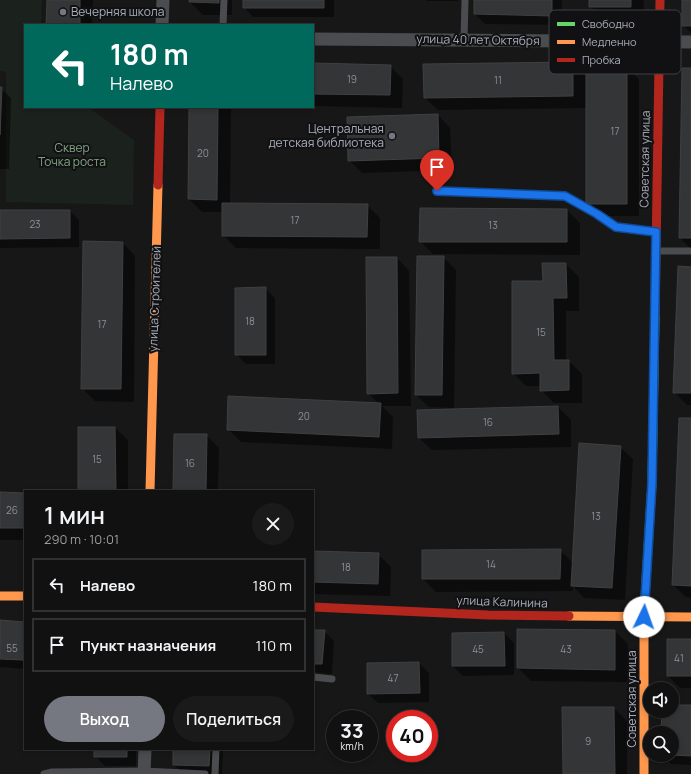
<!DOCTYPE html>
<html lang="ru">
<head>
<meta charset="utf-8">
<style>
  body { margin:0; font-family:Manrope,sans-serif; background:#1a1a1a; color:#f1f3f6; height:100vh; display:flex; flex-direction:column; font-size:15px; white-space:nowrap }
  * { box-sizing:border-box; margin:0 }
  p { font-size:13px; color:#9c9d9f }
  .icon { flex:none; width:22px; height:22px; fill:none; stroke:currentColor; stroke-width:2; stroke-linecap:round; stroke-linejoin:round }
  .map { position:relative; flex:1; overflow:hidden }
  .details { position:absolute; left:24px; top:490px; width:290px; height:260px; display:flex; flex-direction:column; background:#111; border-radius:0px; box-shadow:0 2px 6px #0003,0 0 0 1px #303131 }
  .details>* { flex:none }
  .top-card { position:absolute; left:24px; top:24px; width:290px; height:84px; border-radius:0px; box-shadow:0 2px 6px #0003,0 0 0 1px #303131; background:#00695c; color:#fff; overflow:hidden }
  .buttons { position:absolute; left:643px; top:682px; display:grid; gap:8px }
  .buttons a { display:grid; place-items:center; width:36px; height:36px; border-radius:50%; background:#111; box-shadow:0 2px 6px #0003,0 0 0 1px #303131; font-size:20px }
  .speed { position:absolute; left:326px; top:710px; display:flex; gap:8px; font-size:20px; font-weight:700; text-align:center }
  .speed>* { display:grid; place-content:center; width:52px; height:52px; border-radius:50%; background:#111; box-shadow:0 2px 6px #0003,0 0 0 1px #303131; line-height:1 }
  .speed small { font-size:10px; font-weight:400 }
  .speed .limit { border:6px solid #d22; background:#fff; color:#111 }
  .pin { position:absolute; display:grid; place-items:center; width:34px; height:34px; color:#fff; margin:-41px -17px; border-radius:50% 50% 50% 0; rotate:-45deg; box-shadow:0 0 4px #0007 }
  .pin .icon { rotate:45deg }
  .me { position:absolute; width:44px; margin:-22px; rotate:3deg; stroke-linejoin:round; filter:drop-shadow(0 0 3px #0008) }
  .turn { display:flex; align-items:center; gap:14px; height:84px; padding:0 20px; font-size:18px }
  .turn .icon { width:52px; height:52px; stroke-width:2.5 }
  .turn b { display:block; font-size:28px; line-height:34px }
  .round { display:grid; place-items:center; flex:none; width:42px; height:42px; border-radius:21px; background:#1a1a1a }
  .head { display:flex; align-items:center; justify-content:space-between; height:68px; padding:0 20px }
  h1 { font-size:24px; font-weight:600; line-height:30px }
  .button { display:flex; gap:8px; margin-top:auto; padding:8px 20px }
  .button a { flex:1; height:46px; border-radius:24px; background:#757880; color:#fff; font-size:16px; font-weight:600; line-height:46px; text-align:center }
  .button a+a { background:#1a1a1a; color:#f1f3f6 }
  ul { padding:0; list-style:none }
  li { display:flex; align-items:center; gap:12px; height:54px; margin:0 8px 6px; padding:0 12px; border:2px solid #303131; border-radius:0px }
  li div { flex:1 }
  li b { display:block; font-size:15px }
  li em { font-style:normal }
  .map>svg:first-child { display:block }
  .green { fill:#1b211c }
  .shadow { fill:#0007 }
  .building { fill:#343537; stroke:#3f4043 }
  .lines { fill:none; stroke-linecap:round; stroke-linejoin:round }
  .lane { stroke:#4b4c50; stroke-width:7 }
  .street { stroke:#4b4c50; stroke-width:13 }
  .fast { stroke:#63d668; stroke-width:9 }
  .slow { stroke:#ff974d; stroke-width:9 }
  .jam { stroke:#b3261e; stroke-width:9 }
  .route-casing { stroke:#114b97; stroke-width:10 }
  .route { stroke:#1a73e8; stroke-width:7 }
  .poi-dot { fill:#757880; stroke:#111113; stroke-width:1.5 }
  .labels { text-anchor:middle; stroke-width:4; stroke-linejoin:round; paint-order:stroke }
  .number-label { font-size:10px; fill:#8b8f98 }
  .poi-label { font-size:12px; fill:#a8adb8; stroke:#111113; text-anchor:start }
  .street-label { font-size:12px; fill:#a8adb8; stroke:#111113 }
  .park-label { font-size:12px; fill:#7fa381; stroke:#111113 }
  .key { fill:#111113; stroke:#3e4045; stroke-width:1 }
  .key-label { font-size:11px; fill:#a8adb8 }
</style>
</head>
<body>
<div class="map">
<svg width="691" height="774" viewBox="0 0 691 774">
  <rect width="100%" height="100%" fill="#171717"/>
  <path class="green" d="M0 0H42L41 25H25V107H88L134 140 133 205 6 202V72L0 71Z"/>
  <path class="shadow" d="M48 0H93L92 25H47Z
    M190 0H232V15H203L190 2Z
    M244 0H334V17H253L244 7Z
    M426 0H458V1H427Z
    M475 0H562L561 25 485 24 475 14Z
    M590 0H644L643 20 603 19 590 6Z
    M683 0H691V33L683 25Z
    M572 63 587 77 626 66 639 79V216H599L587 203V108L438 110 425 98Z
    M313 64 390 66 403 79 402 108 313 106Z
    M691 69V249L680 238Z
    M0 88 11 98 9 169H0Z
    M190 107H231L230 204 367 205 380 218V249L236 248 223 235V212H202L189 199Z
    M438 115 450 128 452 170 362 173 349 160Z
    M567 210 580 223V255L433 254 420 241Z
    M0 211H70L79 220V247L0 248Z
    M123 243 135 256 134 402 95 401 82 388Z
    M443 257 456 270 454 408 429 407 416 395Z
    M397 258 409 271 411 406H382L393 417 392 449 241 442 228 429 379 404 368 393Z
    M566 264 579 277V311H566V361H569L582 374V403H554L541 390V386H526L513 373 544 282Z
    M691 268V405H687L674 392Z
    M265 288 275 298V364H246L236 354Z
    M558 407 571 420V447L432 450 419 438Z
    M691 419V598L686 597 673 585Z
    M79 428H115L128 440V491H79Z
    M206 435 219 448 218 491H174Z
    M620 447 633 459 625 600 584 598 573 586V591L436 592 423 579 560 550 573 563Z
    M0 493 25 494V540H0Z
    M313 552 378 554 391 567 390 596 313 594Z
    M0 621 25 623V669L0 667Z
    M518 630 615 631 628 644 627 682 531 681 518 668Z
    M313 631H324L334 641 332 674 313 672Z
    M504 633 514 643V675L463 676 453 666Z
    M691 640V688H680L668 676Z
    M419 663 429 673V702L378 703 368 694Z
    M672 706H691V765L671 764 662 755H672V733H662L663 711H672Z
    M614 708 627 721V774H564Z
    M95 749H136V766H105L95 756Z
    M174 749H223L222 774H183L174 765Z"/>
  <path class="building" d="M47 0H80V25H46Z
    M189 0H219V3L189 2Z
    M243 0H324V8H243Z
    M474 0H552V16L474 14Z
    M589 0H631V7H589Z
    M682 0H691V26H682Z
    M573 62V96L424 98 423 64Z
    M313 63 391 65 390 95 313 94Z
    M586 65H627V204H586Z
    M682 68H691V238H679Z
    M0 87H2L0 135Z
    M189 107H218L217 200 188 199Z
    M438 114 439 158 348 161 347 117Z
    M222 203 368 204 367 237 222 236Z
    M420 208 567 209V242H419Z
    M0 210H70V238L0 239Z
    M83 241 123 242 121 389H81Z
    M417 256H444L442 395H415Z
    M366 257H397L398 393 367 394Z
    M542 263H566L567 298H553L554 360H569V390L540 391V373L512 374V281H543Z
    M678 266 691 267V393H673Z
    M266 287V355H235V288Z
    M228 396 381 403 379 437 227 430Z
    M558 406 559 434 418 438 417 410Z
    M679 418H691V586L672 585Z
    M78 427H115L116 491H78Z
    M174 434H207L206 491H173Z
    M579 443 621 446 612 588 571 586Z
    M0 492 25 493V528H0Z
    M561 549 560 579H422V550Z
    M313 551 379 553 378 584 313 582Z
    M0 620 25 622 23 660 0 659Z
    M517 629 615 630V670L517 668Z
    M313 630H325L322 664H313Z
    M504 632 505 666H452V633Z
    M667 639H691V676H667Z
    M419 662 420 693 367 694V663Z
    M672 705H691V756L672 755V733H661L662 711H672Z
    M562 707H614L615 774H563Z
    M94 749H127V757H94Z
    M173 749H210L209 766 173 765Z"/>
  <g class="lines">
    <path class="lane" d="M223 25 224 0
      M464 40 465 0
      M437 191 565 196 597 214 616 227 656 232
      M657 251H691
      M313 677 332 679
      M44 774 52 772 144 771 205 774
      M215 774 216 749"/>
    <path class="street" d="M162 25 163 0
      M313 39 691 42
      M144 774 145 749"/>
    <path class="fast" d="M644 614 652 483 655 316"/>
    <path class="slow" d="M150 491 158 185
      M0 596H25
      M569 616 691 617
      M644 774V614"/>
    <path class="jam" d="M158 185 160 107
      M655 316 660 0
      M313 607 488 615 569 616"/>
  </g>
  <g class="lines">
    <g class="route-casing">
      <path id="route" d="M437 191 565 196 597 214 616 227 656 232 652 483 644 617"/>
    </g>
    <use href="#route" class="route"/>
  </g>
  <g class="poi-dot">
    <circle cx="63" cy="12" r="4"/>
    <circle cx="392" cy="136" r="4"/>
  </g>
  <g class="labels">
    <g class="number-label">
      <text x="352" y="83">19</text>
      <text x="498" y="84">11</text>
      <text x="615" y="135">17</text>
      <text x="203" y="157">20</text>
      <text x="295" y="224">17</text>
      <text x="35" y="228">23</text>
      <text x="493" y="229">13</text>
      <text x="250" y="325">18</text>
      <text x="102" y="328">17</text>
      <text x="541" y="336">15</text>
      <text x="304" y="420">20</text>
      <text x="488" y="426">16</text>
      <text x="97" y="463">15</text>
      <text x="190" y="467">16</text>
      <text x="12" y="514">26</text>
      <text x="596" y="520">13</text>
      <text x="491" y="568">14</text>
      <text x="346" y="571">18</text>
      <text x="12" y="652">55</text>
      <text x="478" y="653">45</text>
      <text x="566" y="653">43</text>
      <text x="679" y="662">41</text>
      <text x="393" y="682">47</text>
      <text x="588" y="745">9</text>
    </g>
    <g class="poi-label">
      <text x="71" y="16">Вечерняя школа</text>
      <text x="384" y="133" text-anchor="end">Центральная<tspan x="384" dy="14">детская библиотека</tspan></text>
    </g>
    <g class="street-label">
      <text transform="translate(478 40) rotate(1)" y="4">улица 40 лет Октября</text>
      <text transform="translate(645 159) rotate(-89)" y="4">Советская улица</text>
      <text transform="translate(155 299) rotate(-88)" y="4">улица Строителей</text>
      <text transform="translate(502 602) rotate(2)" y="4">улица Калинина</text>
      <text transform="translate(632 699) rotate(-90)" y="4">Советская улица</text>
    </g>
    <g class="park-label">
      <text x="72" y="152">Сквер<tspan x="72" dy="14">Точка роста</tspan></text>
    </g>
  </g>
  <rect x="549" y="10" width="132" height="64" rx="6" class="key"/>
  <rect x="557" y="22" width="18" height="4" fill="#63d668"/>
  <rect x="557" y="40" width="18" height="4" fill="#ff974d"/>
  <rect x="557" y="58" width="18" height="4" fill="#b3261e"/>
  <g class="key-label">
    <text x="582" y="28">Свободно</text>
    <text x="582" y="46">Медленно</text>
    <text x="582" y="64">Пробка</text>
  </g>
</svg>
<div class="buttons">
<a><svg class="icon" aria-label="sound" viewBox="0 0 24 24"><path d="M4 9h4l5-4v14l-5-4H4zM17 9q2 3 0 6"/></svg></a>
<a><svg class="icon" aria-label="search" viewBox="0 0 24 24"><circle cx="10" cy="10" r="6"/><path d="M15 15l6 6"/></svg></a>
</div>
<div class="speed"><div>33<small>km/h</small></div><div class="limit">40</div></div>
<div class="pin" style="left:437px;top:191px;background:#d93025"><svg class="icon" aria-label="arrive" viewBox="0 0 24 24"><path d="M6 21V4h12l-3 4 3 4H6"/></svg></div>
<svg class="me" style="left:644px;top:617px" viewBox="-20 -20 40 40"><circle r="19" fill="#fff"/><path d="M0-13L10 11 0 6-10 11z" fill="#1a73e8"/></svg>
<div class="top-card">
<div class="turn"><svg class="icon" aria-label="left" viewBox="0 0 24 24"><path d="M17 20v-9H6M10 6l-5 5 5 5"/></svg><div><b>180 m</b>Налево</div></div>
</div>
<section class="details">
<div class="head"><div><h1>1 мин</h1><p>290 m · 10:01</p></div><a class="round"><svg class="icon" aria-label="close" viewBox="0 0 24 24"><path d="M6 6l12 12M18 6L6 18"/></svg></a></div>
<ul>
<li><svg class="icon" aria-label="left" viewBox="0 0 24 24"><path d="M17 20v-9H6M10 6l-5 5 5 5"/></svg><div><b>Налево</b></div><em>180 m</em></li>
<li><svg class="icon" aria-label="arrive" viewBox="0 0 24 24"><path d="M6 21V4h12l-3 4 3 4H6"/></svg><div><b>Пункт назначения</b></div><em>110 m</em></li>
</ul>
<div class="button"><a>Выход</a><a>Поделиться</a></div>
</section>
</div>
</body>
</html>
